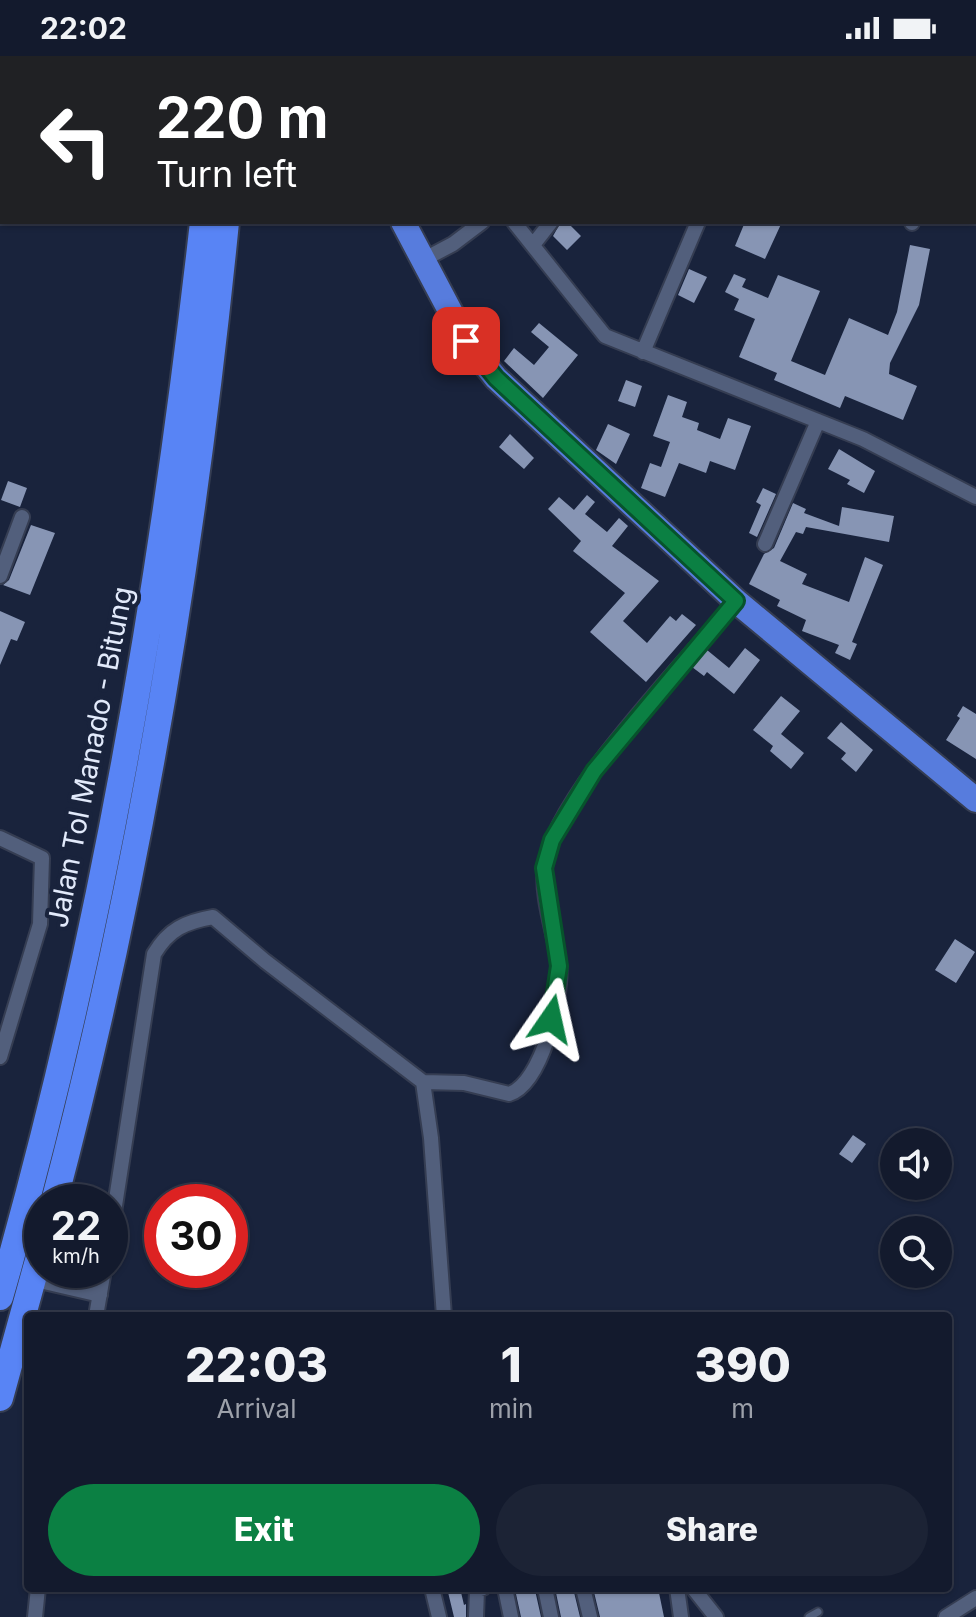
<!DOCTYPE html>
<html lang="en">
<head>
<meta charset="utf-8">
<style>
  body { margin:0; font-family:Inter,sans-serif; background:#1c2335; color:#f1f3f6; height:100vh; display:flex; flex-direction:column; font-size:30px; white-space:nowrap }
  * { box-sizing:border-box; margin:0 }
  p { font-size:26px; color:#9da1aa }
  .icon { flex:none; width:44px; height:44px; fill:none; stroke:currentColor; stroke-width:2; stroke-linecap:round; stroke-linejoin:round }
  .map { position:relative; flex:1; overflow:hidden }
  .side { position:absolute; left:24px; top:1256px; width:928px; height:280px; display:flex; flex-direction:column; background:#131a2d; border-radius:8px; box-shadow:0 2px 6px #0004,0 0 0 2px #323849 }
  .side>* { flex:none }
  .top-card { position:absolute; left:0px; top:0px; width:976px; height:168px; box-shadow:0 2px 6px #0004,0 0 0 2px #323849; background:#202124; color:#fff; overflow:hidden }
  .controls { position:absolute; left:880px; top:1072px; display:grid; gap:16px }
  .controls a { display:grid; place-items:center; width:72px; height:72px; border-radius:50%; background:#131a2d; box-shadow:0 2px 6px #0004,0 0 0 2px #323849; font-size:40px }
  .speed { position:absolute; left:24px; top:1128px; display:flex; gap:16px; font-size:40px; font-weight:700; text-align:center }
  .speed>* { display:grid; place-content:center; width:104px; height:104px; border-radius:50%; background:#131a2d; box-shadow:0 2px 6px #0004,0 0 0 2px #323849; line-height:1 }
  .speed small { font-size:20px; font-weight:400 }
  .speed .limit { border:12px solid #d22; background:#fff; color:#111 }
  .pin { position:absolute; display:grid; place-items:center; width:68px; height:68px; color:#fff; margin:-34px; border-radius:16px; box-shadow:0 4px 12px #0006 }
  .me { position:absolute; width:88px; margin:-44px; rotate:11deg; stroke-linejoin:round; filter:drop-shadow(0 0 6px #0008) }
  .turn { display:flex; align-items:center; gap:28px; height:168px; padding:0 24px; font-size:36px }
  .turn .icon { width:104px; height:104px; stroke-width:2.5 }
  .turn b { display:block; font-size:56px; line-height:68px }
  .eta { display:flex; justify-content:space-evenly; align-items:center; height:136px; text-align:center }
  .eta b { font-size:48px; font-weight:800; line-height:56px }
  .cta { display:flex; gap:16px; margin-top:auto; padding:16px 24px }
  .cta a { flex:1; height:92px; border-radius:48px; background:#0b8043; color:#fff; font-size:32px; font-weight:800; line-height:92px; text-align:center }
  .cta a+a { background:#1c2335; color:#f1f3f6 }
  .status { display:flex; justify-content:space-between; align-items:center; height:56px; padding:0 40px; background:#131a2d; direction:ltr }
  .status svg { height:22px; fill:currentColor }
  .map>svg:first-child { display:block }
  .building { fill:#8795b4 }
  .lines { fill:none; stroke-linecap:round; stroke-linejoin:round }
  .service-casing { stroke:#353d52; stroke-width:11 }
  .minor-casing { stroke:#353d52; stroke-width:18 }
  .trunk-casing { stroke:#353d52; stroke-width:28 }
  .motorway-casing { stroke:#353d52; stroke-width:30 }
  .service { stroke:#525f7c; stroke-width:7 }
  .minor { stroke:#525f7c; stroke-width:14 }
  .trunk { stroke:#577cdd; stroke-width:24 }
  .motorway { stroke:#5884f5; stroke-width:26 }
  .trunk-bridge-casing { stroke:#353d52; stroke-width:28; stroke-linecap:butt }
  .trunk-bridge { stroke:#577cdd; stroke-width:24 }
  .route-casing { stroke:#07532c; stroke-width:20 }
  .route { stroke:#0b8043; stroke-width:14 }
  .labels { text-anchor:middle; stroke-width:8; stroke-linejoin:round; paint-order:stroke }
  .street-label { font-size:28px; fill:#e2eafb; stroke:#19233c }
</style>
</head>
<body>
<div class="status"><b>22:02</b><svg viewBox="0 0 49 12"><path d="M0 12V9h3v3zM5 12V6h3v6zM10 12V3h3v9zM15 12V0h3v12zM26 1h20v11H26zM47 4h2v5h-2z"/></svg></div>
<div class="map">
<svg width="976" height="1561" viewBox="0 0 976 1561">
  <rect width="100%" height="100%" fill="#19233c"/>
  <path class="building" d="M561 166H567L581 180 567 194 553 180Z
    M745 166H782L765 203 735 190Z
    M910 189 930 193 919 249 890 307 889 318 917 330 903 364 845 340 840 352 774 324 777 317 739 301 755 263 734 254 739 243 725 236 734 218 746 223 742 231 768 242 778 219 820 235 791 305 825 319 849 262 888 279 897 256Z
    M689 213 707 221 694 247 678 239Z
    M539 267 578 299 543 342 504 305 514 292 534 309 549 291 531 276Z
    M626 324 642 330 635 351 618 345Z
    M668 339 687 346 682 361 699 367 697 374 720 383 728 362 751 370 735 414 710 405 706 417 679 407 665 441 641 432 650 407 661 411 670 386 653 380Z
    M608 368 630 378 616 408 596 394Z
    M510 378 534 402 524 413 499 391Z
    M839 393 875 415 864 437 847 428 850 424 828 413Z
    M8 425 27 432 20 451 1 444Z
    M763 432 776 438 757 481 749 477 761 449 756 446Z
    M587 439 595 446 585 458 607 476 619 462 628 470 612 490 659 525 623 565 647 587 670 560 676 565 682 558 696 569 646 626 590 576 625 537 573 495 581 485 548 453 559 441 574 454Z
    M793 447 806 453 804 457 839 470 842 451 894 460 889 486 806 471 803 478 796 476 780 505 807 518 802 528 849 546 865 501 883 509 852 586 857 588 850 604 835 597 839 589 802 575 806 564 777 550 780 544 749 528 764 498 774 492Z
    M31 469 55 477 30 539 3 529 9 524Z
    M0 555 25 566 17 585 11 583 0 609Z
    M745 592 760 604 734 638 707 616 704 620 692 611 707 594 729 612Z
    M781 640 800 655 781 678 804 697 791 713 770 695 773 690 753 674Z
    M963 650 976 658V703L946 684 960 662 957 660Z
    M841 666 873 694 856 716 841 703 846 697 827 682Z
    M955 883 975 896 956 927 935 914Z
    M853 1079 866 1088 852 1107 839 1098Z
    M447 1532H460L464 1549 466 1548V1561H454Z
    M555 1532H573L580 1561H561Z
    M593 1532H658L664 1561H600Z
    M535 1534 541 1561H521L516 1538Z"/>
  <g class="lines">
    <g class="service-casing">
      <path id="service" d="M809 1561 818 1556"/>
    </g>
    <g class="minor-casing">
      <path id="minor" d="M348 0V2
        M434 0 435 2
        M591 0 593 2
        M895 0 900 2
        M457 2 459 0
        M536 2 538 0
        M621 2 622 0
        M769 2 770 0
        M851 2 852 0
        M931 2V0
        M514 166 605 280 863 383 976 441
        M912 167V166
        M533 189 551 166
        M421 205 453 188 482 166
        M643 296 698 166
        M765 488 818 365
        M0 520 22 461
        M0 782 42 802 40 868 0 1001
        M423 1026 431 1082 444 1260
        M110 1182 154 898C169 873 185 866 213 861L265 905 423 1026 464 1027 509 1038C542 1028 563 939 559 908 555 877 541 842 545 811 553 740 687 606 736 545
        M44 1226 100 1239
        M96 1260 104 1214
        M432 1532 439 1561
        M505 1532 511 1561
        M545 1532 551 1561
        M583 1532 590 1561
        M677 1532 681 1561
        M693 1532 716 1561
        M35 1561 38 1532
        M476 1561 477 1534 483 1532
        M946 1561 976 1542"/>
    </g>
    <g class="trunk-casing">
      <path id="trunk" d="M403 166 466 285 496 322 736 545 976 744"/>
    </g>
    <g class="motorway-casing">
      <path id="motorway" d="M218 2V0
        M54 1146C139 824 193 497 226 166
        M0 1241C101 890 162 529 203 166
        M0 1342 42 1190"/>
    </g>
    <use href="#service" class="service"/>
    <use href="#minor" class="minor"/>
    <use href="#trunk" class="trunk"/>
    <use href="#motorway" class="motorway"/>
    <g class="trunk-bridge-casing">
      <path id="trunk-bridge" d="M238 0 243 2"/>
    </g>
    <use href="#trunk-bridge" class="trunk-bridge"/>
  </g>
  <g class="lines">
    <g class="route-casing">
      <path id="route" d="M466 285 496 322 736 545 594 715 552 784 544 812 559 910 551 963"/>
    </g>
    <use href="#route" class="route"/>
  </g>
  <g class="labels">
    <g class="street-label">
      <text transform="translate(90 701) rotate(-79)" y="10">Jalan Tol Manado - Bitung</text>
    </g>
  </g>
</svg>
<div class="controls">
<a><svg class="icon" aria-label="sound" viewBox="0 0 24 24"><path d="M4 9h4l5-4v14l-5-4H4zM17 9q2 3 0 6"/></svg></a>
<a><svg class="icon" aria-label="search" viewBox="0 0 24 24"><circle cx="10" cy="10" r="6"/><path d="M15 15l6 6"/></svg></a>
</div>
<div class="speed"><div>22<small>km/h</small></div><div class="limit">30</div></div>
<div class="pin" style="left:466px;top:285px;background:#d93025"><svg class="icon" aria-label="arrive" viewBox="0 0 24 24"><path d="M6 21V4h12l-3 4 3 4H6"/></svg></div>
<svg class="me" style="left:551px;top:963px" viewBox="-20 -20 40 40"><path d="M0-17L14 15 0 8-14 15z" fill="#0b8043" stroke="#fff" stroke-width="4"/></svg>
<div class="top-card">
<div class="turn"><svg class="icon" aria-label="left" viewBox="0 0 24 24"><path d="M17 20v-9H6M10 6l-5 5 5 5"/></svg><div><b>220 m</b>Turn left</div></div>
</div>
<section class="side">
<div class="eta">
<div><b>22:03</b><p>Arrival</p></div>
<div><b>1</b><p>min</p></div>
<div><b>390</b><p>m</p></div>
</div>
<div class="cta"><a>Exit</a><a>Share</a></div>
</section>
</div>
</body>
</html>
